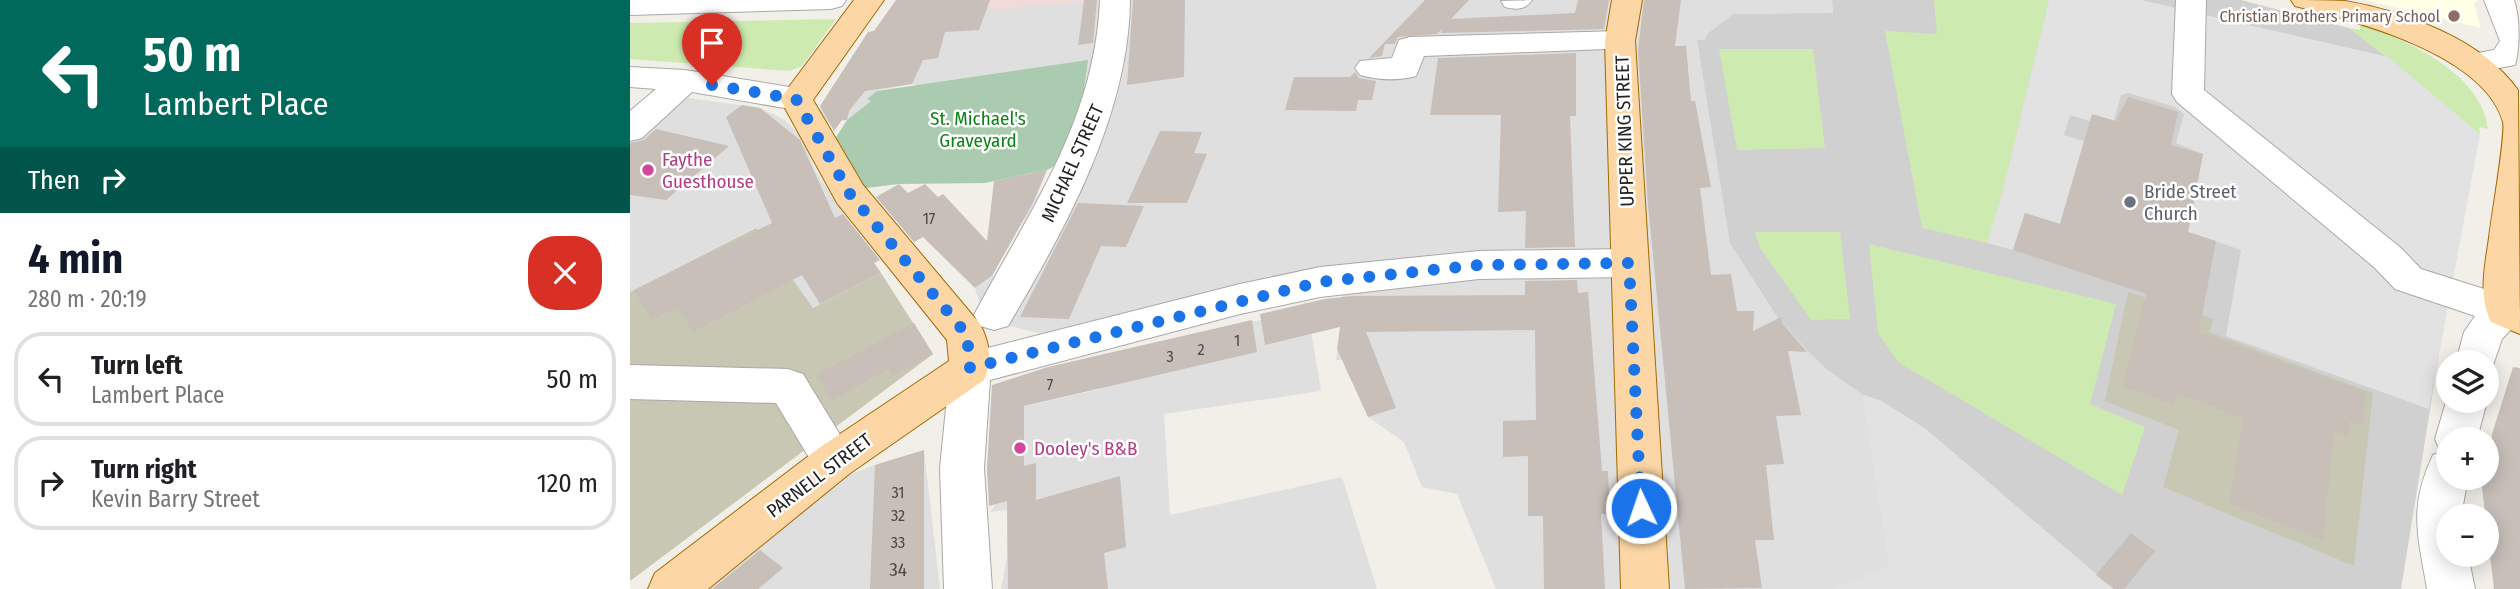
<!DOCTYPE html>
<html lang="en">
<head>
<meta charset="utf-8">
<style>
  body { margin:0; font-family:"Fira Sans Condensed",sans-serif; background:#f6f6f6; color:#202124; height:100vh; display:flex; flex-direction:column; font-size:26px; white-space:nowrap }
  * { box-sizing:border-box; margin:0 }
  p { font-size:23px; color:#757577 }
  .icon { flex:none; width:38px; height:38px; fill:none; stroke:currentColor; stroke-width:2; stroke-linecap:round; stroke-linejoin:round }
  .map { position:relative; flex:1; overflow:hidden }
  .sheet { display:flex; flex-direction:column; background:#fff; width:630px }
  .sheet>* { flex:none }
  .top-card { background:#00695c; color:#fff; overflow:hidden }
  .buttons { position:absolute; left:1806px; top:350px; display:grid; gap:14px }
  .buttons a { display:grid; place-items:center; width:63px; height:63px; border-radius:50%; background:#fff; box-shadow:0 4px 18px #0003; font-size:35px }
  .pin { position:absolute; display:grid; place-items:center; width:60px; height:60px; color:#fff; margin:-72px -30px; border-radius:50% 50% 50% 0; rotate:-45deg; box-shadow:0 0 7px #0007 }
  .pin .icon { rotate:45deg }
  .me { position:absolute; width:77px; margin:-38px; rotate:357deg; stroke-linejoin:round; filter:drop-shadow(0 0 5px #0008) }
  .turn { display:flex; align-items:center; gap:24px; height:147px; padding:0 28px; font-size:32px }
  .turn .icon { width:91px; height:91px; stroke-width:2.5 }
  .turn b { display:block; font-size:49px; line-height:60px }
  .then { display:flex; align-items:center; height:66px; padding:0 28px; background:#0003; gap:14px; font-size:26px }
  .round { display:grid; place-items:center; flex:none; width:74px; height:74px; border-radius:28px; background:#f6f6f6 }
  .headline { display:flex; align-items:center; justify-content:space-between; height:119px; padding:0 28px }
  h1 { font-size:42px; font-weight:700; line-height:52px; color:#111827 }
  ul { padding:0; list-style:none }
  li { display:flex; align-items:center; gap:21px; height:94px; margin:0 14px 10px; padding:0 14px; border:4px solid #e0e0e0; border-radius:28px }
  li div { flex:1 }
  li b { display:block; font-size:26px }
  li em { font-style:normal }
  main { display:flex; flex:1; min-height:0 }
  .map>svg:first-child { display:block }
  .residential { fill:#e0dfdf }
  .commercial { fill:#f2dad9 }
  .education { fill:#ffffe5 }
  .religious { fill:#d0d0d0 }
  .construction { fill:#c7c7b4 }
  .grass { fill:#cdebb0 }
  .cemetery { fill:#aacbaf }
  .parking { fill:#e2e2e2 }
  .building { fill:#c7bfb8 }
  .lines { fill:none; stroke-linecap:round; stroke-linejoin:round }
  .minor-casing { stroke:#a9a9a9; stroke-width:2 }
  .major-casing { stroke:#a06b00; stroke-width:2 }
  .minor { fill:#fff; fill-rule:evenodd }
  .major { fill:#fcd6a4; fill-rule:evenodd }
  .route { stroke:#1a73e8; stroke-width:12; stroke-dasharray:0 21.6 }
  .education-dot { fill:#8d6e63; stroke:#fff; stroke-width:2.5 }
  .hotel-dot { fill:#d1479c; stroke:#fff; stroke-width:2.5 }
  .worship-dot { fill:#6b7280; stroke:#fff; stroke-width:2.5 }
  .labels { text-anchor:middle; stroke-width:5; stroke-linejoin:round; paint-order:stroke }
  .far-education-label { font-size:16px; fill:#785e54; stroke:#fff; text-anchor:end }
  .number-label { font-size:16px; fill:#4b4948 }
  .park-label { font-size:19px; fill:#0c8416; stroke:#fff }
  .street-label { font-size:19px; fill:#222; stroke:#fff }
  .hotel-label { font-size:19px; fill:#b23c85; stroke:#fff; text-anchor:start }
  .worship-label { font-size:19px; fill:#5b616d; stroke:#fff; text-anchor:start }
  .near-number-label { font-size:19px; fill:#4b4948 }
</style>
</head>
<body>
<main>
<section class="sheet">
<div class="top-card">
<div class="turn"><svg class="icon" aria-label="left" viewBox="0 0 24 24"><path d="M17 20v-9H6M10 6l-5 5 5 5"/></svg><div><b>50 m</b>Lambert Place</div></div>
<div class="then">Then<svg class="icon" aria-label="right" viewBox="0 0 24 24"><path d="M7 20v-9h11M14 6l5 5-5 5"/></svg></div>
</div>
<div class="headline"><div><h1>4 min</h1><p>280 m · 20:19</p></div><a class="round" style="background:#d93025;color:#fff"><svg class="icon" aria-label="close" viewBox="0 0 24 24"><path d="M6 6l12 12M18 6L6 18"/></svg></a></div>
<ul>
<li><svg class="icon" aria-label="left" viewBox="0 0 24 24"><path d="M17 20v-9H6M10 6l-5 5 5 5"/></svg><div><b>Turn left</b><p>Lambert Place</p></div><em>50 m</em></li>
<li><svg class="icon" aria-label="right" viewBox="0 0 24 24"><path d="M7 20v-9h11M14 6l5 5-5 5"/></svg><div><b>Turn right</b><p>Kevin Barry Street</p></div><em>120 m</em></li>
</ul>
</section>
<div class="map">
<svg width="1890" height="589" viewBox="0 0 1890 589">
  <rect width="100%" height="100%" fill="#f2efe9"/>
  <path class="residential" d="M467 0H1202L1203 13 1103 14 1077 34 1075 40 1067 41 1081 114 1148 318 1196 369 1233 395 1260 567 1203 589H866L827 494 792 487 774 442 738 417 712 360H706L714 298 691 266 411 334 355 319 345 288 374 269 397 213 425 167 282 84 247 91 242 100 217 120 188 124 187 112 238 32 247 31 254 17Z
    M37 95 130 108 155 120 172 138 185 170 251 273 183 308 125 228 0 292V117Z
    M676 302 691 391 534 414 540 515 712 477 747 589H371L377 556V510L360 512 394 466 387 408 471 389 470 355 653 315Z
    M294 450 310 589H73L207 480 244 465Z"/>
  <path class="commercial" d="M319 0H466L313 14Z"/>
  <path class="education" d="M1735 0H1847L1844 4 1851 28Z"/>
  <path class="religious" d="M1202 0H1611L1719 28 1758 57 1817 305 1771 589H1484L1252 401 1233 395 1196 369 1178 351 1148 318 1100 243 1067 40H1075L1077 34 1103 14 1203 13Z"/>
  <path class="construction" d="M126 228 183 308 251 273 303 354 0 581V292Z
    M1498 292 1584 319 1579 332 1743 393 1724 566 1533 487 1549 430 1475 401Z"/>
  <path class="grass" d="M1304 0H1419L1372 193 1357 243 1292 228 1255 31 1307 34Z
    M206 19 172 66 160 71 0 59V23Z
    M1730 25C1777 39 1853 75 1858 129L1849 127 1850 134 1718 48 1756 57 1719 28 1730 30Z
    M1089 49H1183L1195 148 1107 150Z
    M1125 232H1210L1220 319 1181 320 1130 248Z
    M1239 244 1486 304 1460 404 1515 427 1492 495 1268 362 1248 333Z"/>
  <path class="cemetery" d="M458 60C454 88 448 159 417 170L355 183 269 184 228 189 205 139 217 120 241 101 237 99 247 91Z"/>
  <path class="parking" d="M1419 0H1511L1758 57 1850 134 1799 409 1596 336 1611 250 1558 232 1573 154 1546 143 1554 114 1545 107 1498 93 1491 95 1484 121H1460L1440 115 1434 135 1454 141 1430 224 1395 213 1383 250 1357 243 1372 193Z
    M1233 395 1252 401 1296 429 1484 589H1203L1260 566Z"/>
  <path class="building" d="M266 0H360L349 30 315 32 308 58 293 60 282 84 235 91 219 111 217 120H212L204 131 190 106 238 32 244 31Z
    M454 0H467L463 43 448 45Z
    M503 0H555L554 77 497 85Z
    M795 0H839L821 19 945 13 948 0H979L974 29 811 33 812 29 807 34 768 37 765 44H755L752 56 739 58Z
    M1014 0H1051L1045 46H1056L1061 101H1065L1081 187 1070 188 1081 275 1101 274 1107 311H1124L1123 331 1151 317 1152 323 1177 352 1158 351 1171 415 1146 416 1154 464 1136 465 1144 540H1125L1132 588 1055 589 1018 204 1008 50Z
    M946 53V116H940L945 247 895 248 896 211 868 212 871 115H800L808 58Z
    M725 72 729 78 746 81 742 100H728L726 111 655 110 664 77H720Z
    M1498 97 1548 112 1541 145 1573 154 1558 232 1586 241 1569 332 1735 392 1733 426 1719 421 1718 436 1704 431 1693 541 1599 503 1613 418 1546 393 1544 405 1493 386 1516 294 1383 250 1395 213 1430 224 1462 114 1486 121Z
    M112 105 130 108 170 140 205 218 213 214 250 260 244 263 251 273 190 304 172 275 63 332 48 307 21 320 4 290 142 223 96 117Z
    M26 129 99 146 36 200 0 195V143L14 140Z
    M530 131 572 132 564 153 577 154 557 203H497Z
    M417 170 404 201 362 276 345 288 293 237 284 242 246 197 269 184 278 193 295 184 308 197 313 194 357 241 364 181Z
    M448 203 514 206 496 247 471 246 439 319 390 317Z
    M947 280 948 293 958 292 972 471H978L980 514H971L975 589H914L913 516H898V456L873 457V421L906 420 905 330 736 332 766 408 738 417 707 349 710 327 635 345 630 314 695 299 722 296 895 295V281Z
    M622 320 627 352 394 406V466L406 463V500L490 476 496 547 474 553 478 589H378L377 501 359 506 357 468 362 385 418 367Z
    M284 323 303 354 262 376 258 369 202 400 186 375Z
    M1883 367 1890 368V589H1864L1851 479 1857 482 1862 434Z
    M294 450V589H240L245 465Z
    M1501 533 1525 551 1494 589H1484L1466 575Z
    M130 550 153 568 128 589H82Z"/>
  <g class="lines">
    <g class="minor-casing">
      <path id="minor" d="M0 0H216L212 6 201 9 0 15Z
        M470 0H500C499 115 435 229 378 326L364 330 350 326 344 315C399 211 465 122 470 0Z
        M902 0C895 10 887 10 875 7L871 1Z
        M1546 0H1576L1574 90 1771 248 1791 269 1889 300 1890 320 1872 339 1860 374 1857 375V362H1826L1834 332 1845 316 1765 289 1745 268 1547 102 1542 94Z
        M1854 0H1884C1890 17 1890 49 1885 65L1842 73 1831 70 1826 63 1831 56 1864 50 1870 41Z
        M990 31 1001 34 1005 41 1001 48 794 56 786 76C768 81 748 80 730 75L725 68 730 61 762 58 769 40 780 37Z
        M0 67 55 70 166 88 178 91 182 99 178 107 166 110 62 92 12 138 0 141V111L26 89 0 87Z
        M999 249 1012 253 1018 263 1012 273 999 277 849 279 690 297 610 314 360 380 354 468 362 589H314L310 468 320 368 326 356 610 284 690 267 849 251Z
        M0 365 158 369 173 374 226 461 219 474 204 480 189 474 146 403 0 399Z
        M1818 395V401H1857L1847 439H1818V478H1838L1831 516H1818V555H1838L1845 589H1797C1788 535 1778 508 1803 455L1811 452 1805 439Z"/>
    </g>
    <g class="major-casing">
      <path id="major" d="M224 0H254L183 100 233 185 350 324C359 341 363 362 354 380L219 474 78 589H18L25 573 189 448 319 361 317 340 207 203 150 99Z
        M982 0H1012L1005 41 1039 589H991L975 41Z
        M1661 0C1678 0 1698 0 1715 1 1774 11 1852 39 1888 90L1890 334 1861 322C1848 297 1855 265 1859 238 1861 218 1876 135 1873 122 1854 54 1725 21 1665 6Z"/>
    </g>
    <use href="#minor" class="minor"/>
    <use href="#major" class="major"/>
  </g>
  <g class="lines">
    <path class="route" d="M82 85 166 99 220 194 337 335 340 368 690 282 849 265 999 263 1011 508"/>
  </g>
  <circle class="education-dot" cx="1824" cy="16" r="7"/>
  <g class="hotel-dot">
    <circle cx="18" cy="170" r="7"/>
    <circle cx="390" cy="448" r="7"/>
  </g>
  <circle class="worship-dot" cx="1500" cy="202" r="7"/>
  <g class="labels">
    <g class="far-education-label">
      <text x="1810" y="22">Christian Brothers Primary School</text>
    </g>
    <g class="number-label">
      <text x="299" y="224">17</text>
      <text x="607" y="346">1</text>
      <text x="571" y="355">2</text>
      <text x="540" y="362">3</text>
      <text x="420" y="390">7</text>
      <text x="268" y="498">31</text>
      <text x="268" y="521">32</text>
      <text x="268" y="548">33</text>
    </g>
    <g class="park-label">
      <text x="348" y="125">St. Michael's<tspan x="348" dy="22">Graveyard</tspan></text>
    </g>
    <g class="street-label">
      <text transform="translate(994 131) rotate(-92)" y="7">UPPER KING STREET</text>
      <text transform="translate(442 163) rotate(-66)" y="7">MICHAEL STREET</text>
      <text transform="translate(189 475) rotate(-37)" y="7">PARNELL STREET</text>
    </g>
    <g class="hotel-label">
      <text x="32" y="166">Faythe<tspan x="32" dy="22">Guesthouse</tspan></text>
      <text x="404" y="455">Dooley's B&amp;B</text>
    </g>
    <g class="worship-label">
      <text x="1514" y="198">Bride Street<tspan x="1514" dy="22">Church</tspan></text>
    </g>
    <g class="near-number-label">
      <text x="268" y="576">34</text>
    </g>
  </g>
</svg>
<div class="buttons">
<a><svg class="icon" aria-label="layers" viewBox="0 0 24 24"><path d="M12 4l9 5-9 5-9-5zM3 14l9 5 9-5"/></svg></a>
<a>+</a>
<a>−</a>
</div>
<div class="pin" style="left:82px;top:85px;background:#d93025"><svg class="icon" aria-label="arrive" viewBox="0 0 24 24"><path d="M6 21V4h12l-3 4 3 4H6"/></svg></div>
<svg class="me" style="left:1011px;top:508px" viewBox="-20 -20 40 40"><circle r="17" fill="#1a73e8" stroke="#fff" stroke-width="3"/><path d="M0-11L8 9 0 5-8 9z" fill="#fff"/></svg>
</div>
</main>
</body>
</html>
